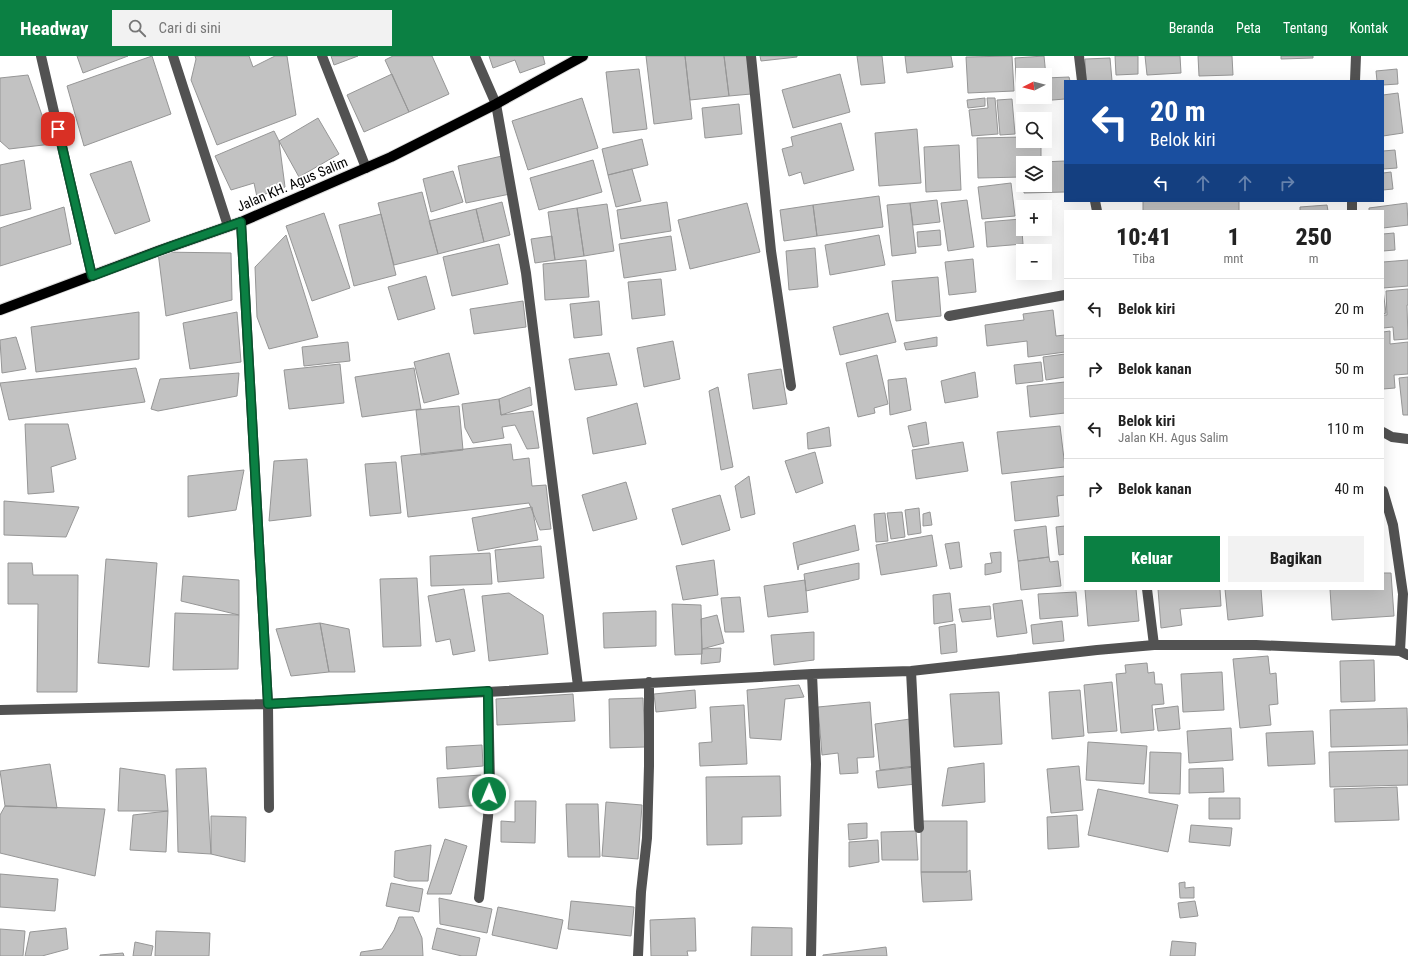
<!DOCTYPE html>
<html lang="id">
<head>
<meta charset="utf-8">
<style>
  body { margin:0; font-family:"Roboto Condensed",sans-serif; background:#f2f2f2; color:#222; height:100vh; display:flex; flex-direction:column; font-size:15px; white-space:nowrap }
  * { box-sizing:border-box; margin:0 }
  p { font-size:13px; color:#767676 }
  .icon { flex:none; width:22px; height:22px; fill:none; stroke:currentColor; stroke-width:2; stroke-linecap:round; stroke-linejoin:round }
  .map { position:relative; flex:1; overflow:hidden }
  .sheet { position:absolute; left:1064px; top:154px; width:320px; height:380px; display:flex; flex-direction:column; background:#fff; border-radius:0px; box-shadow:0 4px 16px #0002 }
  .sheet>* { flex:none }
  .guide { position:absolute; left:1064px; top:24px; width:320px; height:122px; border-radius:0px; box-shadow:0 4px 16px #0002; background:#1a4fa0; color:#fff; overflow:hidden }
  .needle { width:26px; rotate:264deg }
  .buttons { position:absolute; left:1016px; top:12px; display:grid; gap:8px }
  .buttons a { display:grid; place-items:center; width:36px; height:36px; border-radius:0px; background:#fff; box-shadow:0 4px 16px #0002; font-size:20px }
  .pin { position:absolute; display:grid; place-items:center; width:34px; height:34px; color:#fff; margin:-17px; border-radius:8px; box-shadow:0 2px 6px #0006 }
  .me { position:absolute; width:44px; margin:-22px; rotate:1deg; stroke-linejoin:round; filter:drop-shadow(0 0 3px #0008) }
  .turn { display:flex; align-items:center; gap:14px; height:84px; padding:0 20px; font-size:18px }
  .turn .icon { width:52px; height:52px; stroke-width:2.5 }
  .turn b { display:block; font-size:28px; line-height:34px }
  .lanes { display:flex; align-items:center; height:38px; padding:0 20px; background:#0003; justify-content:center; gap:20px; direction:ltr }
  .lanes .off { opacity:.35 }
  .eta { display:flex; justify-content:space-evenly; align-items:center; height:68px; text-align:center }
  .eta b { font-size:24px; font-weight:800; line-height:28px }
  .action { display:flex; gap:8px; margin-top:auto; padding:8px 20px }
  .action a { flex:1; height:46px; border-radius:0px; background:#0b8043; color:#fff; font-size:16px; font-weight:800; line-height:46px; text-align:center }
  .action a+a { background:#f2f2f2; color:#222 }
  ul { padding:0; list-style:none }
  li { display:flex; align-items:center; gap:12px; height:60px; padding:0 20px; border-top:1px solid #e0e0e0 }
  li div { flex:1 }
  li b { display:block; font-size:15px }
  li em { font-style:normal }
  header { display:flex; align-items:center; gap:24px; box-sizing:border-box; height:56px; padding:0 20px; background:#0b8043; color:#fff }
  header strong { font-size:19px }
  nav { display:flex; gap:22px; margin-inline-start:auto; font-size:14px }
  .search { width:280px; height:36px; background:#f2f2f2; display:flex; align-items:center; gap:10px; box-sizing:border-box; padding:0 14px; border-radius:0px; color:#767676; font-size:15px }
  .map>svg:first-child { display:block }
  .building { fill:#c2c2c2; stroke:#969696 }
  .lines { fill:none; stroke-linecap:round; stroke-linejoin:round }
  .major-casing { stroke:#dbdbdb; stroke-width:12 }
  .minor { stroke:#525252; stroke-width:10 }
  .major { stroke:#000; stroke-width:10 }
  .route-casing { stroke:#07532c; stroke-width:10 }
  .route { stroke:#0b8043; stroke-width:7 }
  .labels { text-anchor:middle; stroke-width:3.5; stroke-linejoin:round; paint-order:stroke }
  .street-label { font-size:14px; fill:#000; stroke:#fff }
</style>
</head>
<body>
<header>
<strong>Headway</strong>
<div class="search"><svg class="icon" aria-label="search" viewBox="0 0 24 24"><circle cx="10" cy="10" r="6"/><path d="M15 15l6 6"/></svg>Cari di sini</div>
<nav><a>Beranda</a><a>Peta</a><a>Tentang</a><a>Kontak</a></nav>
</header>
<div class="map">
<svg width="1408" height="900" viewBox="0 0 1408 900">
  <rect width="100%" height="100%" fill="#fff"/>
  <path class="building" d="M77 0H128L83 17Z
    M152 0 171 58 84 90 67 30Z
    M195 0H249L253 11 275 0H287L296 59 217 89 191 24 196 3Z
    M331 0H358L334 9Z
    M393 0H432L449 38 409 56 385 4Z
    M489 0H543L545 8 520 17 515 4 493 12Z
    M646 0H685L692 63 654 68Z
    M685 0H724L729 40 690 44Z
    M724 0H747L751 38 729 40Z
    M760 0H797V1L761 5Z
    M857 0H882L885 27 861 29Z
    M905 0H951L953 11 907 17Z
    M1012 0 1014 35 968 37 966 1Z
    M1044 0 1046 20 1023 19V36H1017L1015 2Z
    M1115 0H1138V18L1116 19Z
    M1145 0H1180L1181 17 1147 19Z
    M1198 0H1232L1233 19 1199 20Z
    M1281 0H1313V2L1281 3Z
    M1110 2 1112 25H1086L1085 3Z
    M639 13 647 73 613 77 606 16Z
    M1397 13 1398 28 1383 29V25H1377L1376 15Z
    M392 18 409 56 364 76 347 39Z
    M840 18 850 56 793 72 782 34Z
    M28 19 52 88 9 93 0 85V22Z
    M1069 21 1070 25H1065V43L1040 45V41H1045V22Z
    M1398 37 1403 77 1383 80V39Z
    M582 42 598 92 528 114 512 65Z
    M985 42V50L968 52 967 44Z
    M987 42H995L998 78 972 80 969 54 988 52Z
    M1012 43 1015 78 1000 79 997 44Z
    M739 48 742 78 705 82 702 52Z
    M318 62 339 98 299 121 279 85Z
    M841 67 854 114 804 128 801 116 789 120 782 93 793 90 791 81Z
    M917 73 921 127 879 130 875 77Z
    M274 75 279 85 285 131 257 141 254 127 231 134 215 100Z
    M1023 81V85H1041V106L1065 105V136L1024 137V129H1045V107H1023V121L978 122 977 82Z
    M642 83 648 109 608 119 602 93Z
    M959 89 961 134 926 136 924 91Z
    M1395 94 1397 112 1383 113V95Z
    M502 100 510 138 466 147 458 110Z
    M24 104 31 153 0 160V109Z
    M593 104 602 136 539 154 530 122Z
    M131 105 150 165 115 178 90 118Z
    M632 113 641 145 616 151 608 119Z
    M453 115 463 146 431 156 423 123Z
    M1391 116 1393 133 1383 134V117Z
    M1011 127 1015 160 982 163 978 131Z
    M422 136 438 198 394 209 378 147Z
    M879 140 883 171 817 180 813 149Z
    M937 144 940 166 913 169 910 147Z
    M967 144 974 191 948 195 941 147Z
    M1143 145H1239V155H1143Z
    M502 146 510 179 484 186 476 153Z
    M667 146 671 175 621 183 617 154Z
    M747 147 760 196 690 213 678 164Z
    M910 147 916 197 892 200 887 149Z
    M1407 147 1408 169 1383 172V155H1369V152Z
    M607 148 614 195 584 200 577 152Z
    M813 149 817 180 784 185 780 154Z
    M1327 149 1328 155H1300V151Z
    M64 151 71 188 0 210V172Z
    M577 152 584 200 555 204 548 156Z
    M476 153 484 186 438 198 429 165Z
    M324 157 350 232 312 245 286 170Z
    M381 158 396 219 354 230 339 169Z
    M1021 163 1023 188 987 191 985 166Z
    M940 174 941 189 918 191 917 176Z
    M1394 177 1395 194 1383 195V178Z
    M286 179 318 281 269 293 257 261 255 211Z
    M879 179 885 209 830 219 825 189Z
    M552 180 555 204 535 207 531 183Z
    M671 180 676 214 624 222 619 188Z
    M499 188 508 228 452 240 443 201Z
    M815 192 818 231 789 234 786 195Z
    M158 196 231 197 232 244 166 260Z
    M973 203 976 236 949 239 945 206Z
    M586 204 589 241 545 244 543 208Z
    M1408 204V230L1383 232V206Z
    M426 220 435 253 398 264 388 231Z
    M938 221 941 260 896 265 892 225Z
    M661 223 665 259 632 263 628 226Z
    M1408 233V249H1407L1408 283 1394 284 1393 271 1383 272V259H1387L1386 235Z
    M1383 234 1386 257 1383 258Z
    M523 245 526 271 474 278 470 253Z
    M599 245 602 279 574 282 570 248Z
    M1053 254 1056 280 1065 279V296L1028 301 1027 285 987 290 985 269 1024 264 1023 258Z
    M139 256V303L36 316 31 271Z
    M237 256 241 306 190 313 183 267Z
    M888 257 896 286 840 299 833 271Z
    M1390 275V288L1408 286V318L1394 319 1395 332 1383 333V276Z
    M16 281 26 313 2 317 0 284Z
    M937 281V290L906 294 904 287Z
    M673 285 680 323 644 331 637 292Z
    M348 286 350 305 304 310 302 291Z
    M449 297 459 338 424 347 414 306Z
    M609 297 617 329 575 334 569 303Z
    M1065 298V321L1046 324 1043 301Z
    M877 299 888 348 874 352 875 357 858 361 846 307Z
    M1041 306 1043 325 1016 328 1014 309Z
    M340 308 344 347 289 353 284 314Z
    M136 312 145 346 9 364 0 327Z
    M414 312 421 353 362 361 355 321Z
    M781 313 787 348 753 353 748 318Z
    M975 316 978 341 945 347 941 325Z
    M239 317 237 340 158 355 151 353 160 323Z
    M1408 321V359H1403L1399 322Z
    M906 322 911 354 890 359 888 324Z
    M1065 326V357L1030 361 1027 330Z
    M530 331 532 349 501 359 499 343Z
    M718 331 733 411 721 414 709 335Z
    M499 343 501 359 533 355 539 392 527 393 515 369 502 371 504 382 473 387 465 372 462 348Z
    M637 347 646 388 593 398 587 362Z
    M459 350 463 394 421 399 416 354Z
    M926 366 929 388 913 391 908 370Z
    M25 368H68L76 403 51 411 54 436 28 438Z
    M1060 370 1065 411 1002 418 997 376Z
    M829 371 831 390 808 393 807 377Z
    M963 386 968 415 916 423 912 394Z
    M511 388 513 404 529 402 532 430 546 429 551 473 540 474 529 447 408 461 401 400Z
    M815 396 823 427 796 437 785 405Z
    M307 403 311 460 269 465 274 405Z
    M396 406 401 457 370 460 365 408Z
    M244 414 236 454 188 461V420Z
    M749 420 755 458 741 462 735 430Z
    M1065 420V439L1057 440 1059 460 1015 465 1011 426Z
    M626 426 637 463 593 475 582 439Z
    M720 439 730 474 682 489 672 453Z
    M4 445 79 451 66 481 4 479Z
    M532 451 538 484 478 495 472 462Z
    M919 452 921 477 908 479 905 454Z
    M902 456 905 481 891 483 887 457Z
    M930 456 932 469 923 470V458Z
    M885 457 888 485 876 486 874 458Z
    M855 469 859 494 799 509 798 514 793 487Z
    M1046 470 1049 501 1018 505 1014 474Z
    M1065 470V498L1059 499 1056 471Z
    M932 479 937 510 881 519 876 489Z
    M959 486 962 511 950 513 945 488Z
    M541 490 544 522 498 526 495 494Z
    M1001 496V516L985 519V508L992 507 990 497Z
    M490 497 492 528 431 530 430 500Z
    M1049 501 1050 506 1058 505 1061 530 1021 534 1018 505Z
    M106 503 157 507 149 611 98 607Z
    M714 504 718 539 683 544 676 510Z
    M8 507H32L33 519H78L77 636H37L38 548H8Z
    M859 507V523L806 535 804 518Z
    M1383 517H1391L1394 560 1332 564 1330 533H1383Z
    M183 520 239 524V559L181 545Z
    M417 522 421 590 383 591 380 523Z
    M805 524 808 556 768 561 764 530Z
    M464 533 475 595 453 599 450 583 436 586 428 540Z
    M1085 533H1136L1139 565 1088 570Z
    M1158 533H1220L1221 550 1180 553 1182 569 1161 572Z
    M1225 533H1261L1263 560 1228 564Z
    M1076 536 1078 560 1040 563 1038 538Z
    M509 537 543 559 548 598 489 605 482 540Z
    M950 537 953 565 934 568 933 539Z
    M740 541 744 576H725L721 542Z
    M1022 544 1027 577 997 581 993 548Z
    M672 548 701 549 702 598 675 599Z
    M990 550 991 563 962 566 959 553Z
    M656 555V590L604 592 603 557Z
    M175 557 239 559 238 613 173 614Z
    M717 559 724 587 702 593 701 563Z
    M1062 565 1064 585 1033 588 1031 569Z
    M320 567 329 616 291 620 276 573Z
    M320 567 349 573 355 616H329Z
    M955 568 957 596 941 598 939 571Z
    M814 576V604L774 609 771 579Z
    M721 592 720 606 701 608 702 593Z
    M1268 600 1270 618 1276 617 1278 648 1269 649 1271 669 1240 672 1233 603Z
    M1374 604 1375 645 1341 646 1340 605Z
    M1147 607 1148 617 1154 616 1155 628H1162L1164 648 1152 649 1154 674 1121 677 1116 618 1126 617 1125 609Z
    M1222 616 1224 654 1183 656 1181 618Z
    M1112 626 1117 675 1088 677 1084 629Z
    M799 629 804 641 785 643 781 684 750 682 747 634Z
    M695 634 696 652 656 656 654 638Z
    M1080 634 1084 680 1052 683 1049 636Z
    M999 636 1002 688 954 691 950 638Z
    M573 638 575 665 497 669 496 643Z
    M643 642 645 691 610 692 609 643Z
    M870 646 874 701 857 702 858 717 840 718 838 697 822 699 818 651Z
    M744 649 747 708 700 710 699 687 712 686 710 651Z
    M1178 650 1180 673 1158 675 1155 653Z
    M1407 652 1408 689 1331 691 1330 654Z
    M910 663 915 710 880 714 875 668Z
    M1231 672 1233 704 1189 707 1187 675Z
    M1313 675 1315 708 1268 710 1266 677Z
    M1088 686 1147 690 1144 728 1086 724Z
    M482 689 483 710 447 713 446 691Z
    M1408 694V729L1330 731 1329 696Z
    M1150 696 1181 697 1180 738 1149 737Z
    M984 707 985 746 942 750 948 712Z
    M50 708 57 752 5 750 0 715Z
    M1079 710 1083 754 1051 757 1047 713Z
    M915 711 916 728 878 732 876 715Z
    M120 712 165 719 168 755H118Z
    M206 712 211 798 178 796 176 713Z
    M1223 712 1224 736 1189 737V713Z
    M481 719 482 749 439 752 437 722Z
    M780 720 781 760 742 761V788L707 789 706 721Z
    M1397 731 1399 764 1335 766 1334 733Z
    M1098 733 1178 749 1168 796 1088 779Z
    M1209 742H1240V763H1209Z
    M515 745H536L535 787 501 786V765L515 766Z
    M606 746 642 749 638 803 602 800Z
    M566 748H598L600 801H568Z
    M5 750 105 753 95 820 0 797V759Z
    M168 755 166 796 130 794 133 759Z
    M1077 759 1079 791 1048 793 1047 761Z
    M211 760 246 761 245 806 211 798Z
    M921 765H967V816H921Z
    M867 767V782L849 784 848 768Z
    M1191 769 1232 772 1230 790 1189 786Z
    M916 775 918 804H882L881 776Z
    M445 783 467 790 451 838H427Z
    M878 784 879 806 849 811V786Z
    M431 789 428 825H408L394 821 395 795Z
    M970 814 972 844 923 846 921 816H967Z
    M0 818 58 823 55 855 0 851Z
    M1185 826V832L1194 831V842H1180L1179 827Z
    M391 827 423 833 419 856 386 850Z
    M439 842 492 853 487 877 440 868Z
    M571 845 634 851 631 880 568 873Z
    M1195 845 1198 860 1180 862 1178 847Z
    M498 851 563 864 557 893 492 879Z
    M399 861H413L422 882 423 900H360L361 896 382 893 394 874Z
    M695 862 696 895H687L688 900H651L650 864Z
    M752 871 792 872V900H751Z
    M66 872 68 893 42 900H25L30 876Z
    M437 872 480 882 476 900H462L432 893Z
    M0 873 25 875 23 900H0Z
    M156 875 210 877 209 900H155Z
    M1172 885 1196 887 1195 900H1170Z
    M135 886 153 890 151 900H133Z
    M886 891 887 900H823V899Z
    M123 897 124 900H100V899Z"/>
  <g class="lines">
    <g class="major-casing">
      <path id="major" d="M0 254 158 195 241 166 391 101 496 48 583 0"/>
    </g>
    <path class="minor" d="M41 0 92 220
      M173 0 228 170
      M322 0 366 112
      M475 0 496 48 526 217 578 630
      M751 0 771 195 791 330
      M1079 0 1082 25
      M1355 25 1356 0
      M1095 145 1097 155
      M1352 155V145
      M241 166 268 648 269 752
      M949 260 1065 239
      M1383 376 1392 381 1408 383
      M1383 435 1393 469 1403 538 1400 595
      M1147 533 1154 589
      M911 615 919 772
      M0 654 268 648 812 618 911 615 1097 594 1154 589H1256L1400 595 1408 599
      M479 842 488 761 490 727 488 635
      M638 900 641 836 647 782 649 710V626
      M811 900 813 804 816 708 812 618"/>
    <use href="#major" class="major"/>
  </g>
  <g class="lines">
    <g class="route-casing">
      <path id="route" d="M58 73 92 220 172 190 241 166 268 648 488 635 489 738"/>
    </g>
    <use href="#route" class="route"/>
  </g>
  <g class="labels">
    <g class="street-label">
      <text transform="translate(292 128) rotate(-23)" y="5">Jalan KH. Agus Salim</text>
    </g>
  </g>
</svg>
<div class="buttons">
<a><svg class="needle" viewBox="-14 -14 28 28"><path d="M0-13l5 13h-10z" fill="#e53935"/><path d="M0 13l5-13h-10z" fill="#767676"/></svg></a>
<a><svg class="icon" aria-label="search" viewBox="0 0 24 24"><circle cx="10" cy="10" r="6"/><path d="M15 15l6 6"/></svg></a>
<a><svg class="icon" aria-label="layers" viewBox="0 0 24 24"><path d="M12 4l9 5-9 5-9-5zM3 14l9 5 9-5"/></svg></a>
<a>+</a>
<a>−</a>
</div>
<div class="pin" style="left:58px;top:73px;background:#d93025"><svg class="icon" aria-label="arrive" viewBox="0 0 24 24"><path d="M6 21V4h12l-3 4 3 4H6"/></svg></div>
<svg class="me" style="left:489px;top:738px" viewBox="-20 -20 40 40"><circle r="17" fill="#0b8043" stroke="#fff" stroke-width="3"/><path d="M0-11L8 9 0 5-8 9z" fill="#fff"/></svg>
<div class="guide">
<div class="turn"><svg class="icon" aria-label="left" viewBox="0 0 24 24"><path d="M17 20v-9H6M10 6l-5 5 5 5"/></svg><div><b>20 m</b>Belok kiri</div></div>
<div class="lanes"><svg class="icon" aria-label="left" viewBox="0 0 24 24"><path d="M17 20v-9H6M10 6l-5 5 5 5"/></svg><svg class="icon off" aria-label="ahead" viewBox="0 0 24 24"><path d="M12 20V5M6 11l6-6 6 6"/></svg><svg class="icon off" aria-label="ahead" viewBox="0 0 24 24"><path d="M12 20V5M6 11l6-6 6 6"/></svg><svg class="icon off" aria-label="right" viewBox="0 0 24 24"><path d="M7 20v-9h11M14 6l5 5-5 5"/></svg></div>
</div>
<section class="sheet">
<div class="eta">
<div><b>10:41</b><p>Tiba</p></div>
<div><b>1</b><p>mnt</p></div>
<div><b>250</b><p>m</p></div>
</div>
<ul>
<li><svg class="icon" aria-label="left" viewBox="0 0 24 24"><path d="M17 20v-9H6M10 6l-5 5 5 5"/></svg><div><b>Belok kiri</b></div><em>20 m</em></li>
<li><svg class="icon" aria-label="right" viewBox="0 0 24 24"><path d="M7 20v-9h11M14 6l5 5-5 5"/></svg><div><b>Belok kanan</b></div><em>50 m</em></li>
<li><svg class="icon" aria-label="left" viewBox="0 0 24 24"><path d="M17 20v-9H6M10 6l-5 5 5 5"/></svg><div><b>Belok kiri</b><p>Jalan KH. Agus Salim</p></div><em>110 m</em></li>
<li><svg class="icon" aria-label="right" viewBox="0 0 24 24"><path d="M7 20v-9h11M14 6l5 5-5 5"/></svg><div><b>Belok kanan</b></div><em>40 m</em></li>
</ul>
<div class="action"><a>Keluar</a><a>Bagikan</a></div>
</section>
</div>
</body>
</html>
